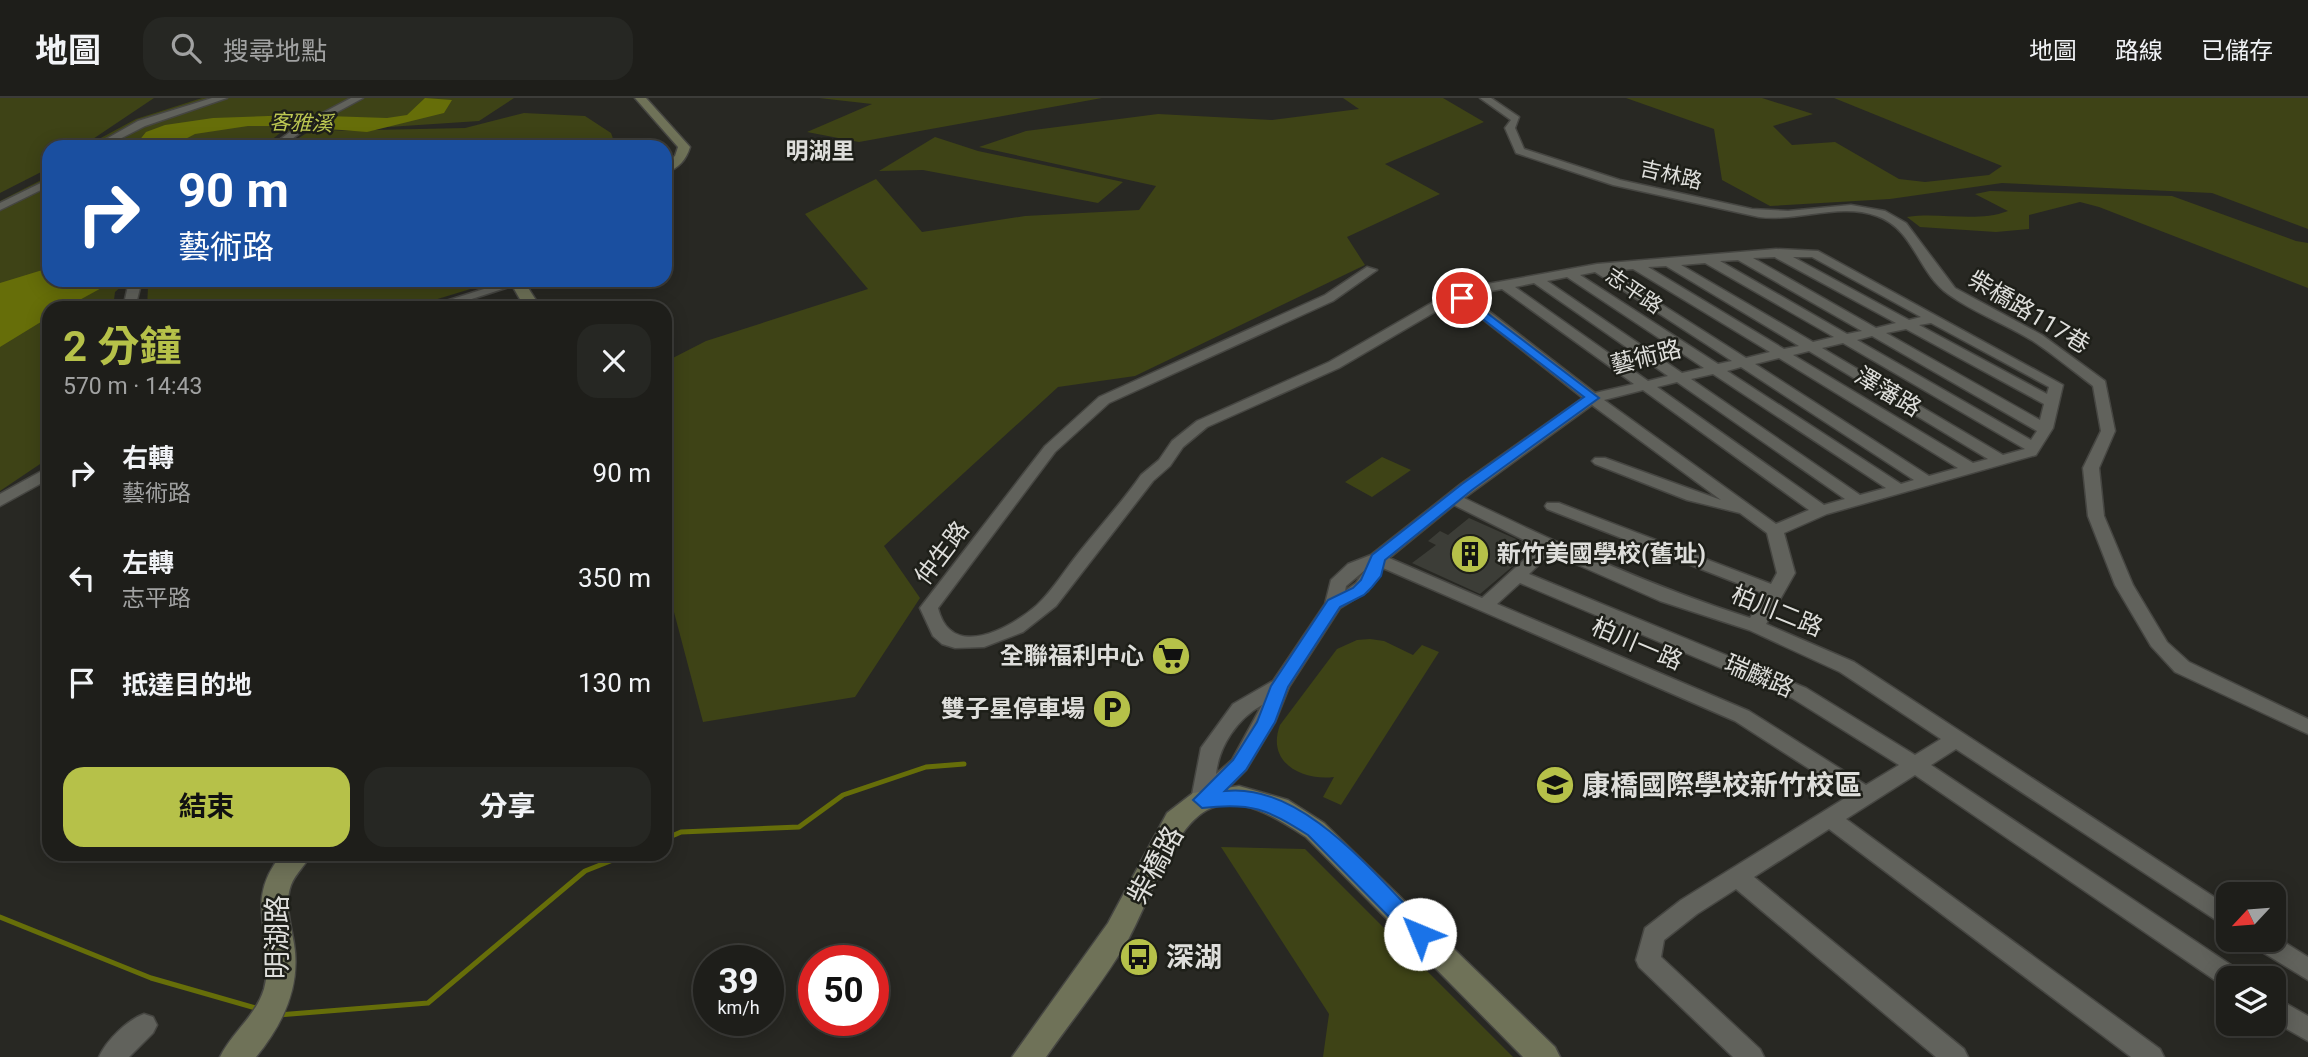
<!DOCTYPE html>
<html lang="zh-TW">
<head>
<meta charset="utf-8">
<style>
  body { margin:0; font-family:Roboto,"Noto Sans TC",sans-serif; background:#262723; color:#f1f3f6; height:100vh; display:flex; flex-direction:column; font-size:26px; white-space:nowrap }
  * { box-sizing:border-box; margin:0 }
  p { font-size:23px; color:#a1a2a2 }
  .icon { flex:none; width:38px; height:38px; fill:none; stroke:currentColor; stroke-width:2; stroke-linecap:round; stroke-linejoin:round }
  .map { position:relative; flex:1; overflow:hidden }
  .panel { position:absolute; left:42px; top:203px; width:630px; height:560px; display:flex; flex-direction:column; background:#1e1e1a; border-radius:21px; box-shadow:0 4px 18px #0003,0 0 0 2px #3c3c39 }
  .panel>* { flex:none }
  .hud { position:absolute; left:42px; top:42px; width:630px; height:147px; border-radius:21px; box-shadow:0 4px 18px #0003,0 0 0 2px #3c3c39; background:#1a4fa0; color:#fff; overflow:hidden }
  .needle { width:46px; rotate:244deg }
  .tools { position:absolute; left:2216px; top:784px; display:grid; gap:14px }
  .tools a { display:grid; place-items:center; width:70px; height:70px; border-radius:14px; background:#1e1e1a; box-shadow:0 4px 18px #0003,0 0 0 2px #3c3c39; font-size:35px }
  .speed { position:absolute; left:693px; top:847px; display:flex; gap:14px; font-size:35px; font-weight:700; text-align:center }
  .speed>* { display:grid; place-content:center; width:91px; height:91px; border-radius:50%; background:#1e1e1a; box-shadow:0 4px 18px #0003,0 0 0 2px #3c3c39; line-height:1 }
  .speed small { font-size:18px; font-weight:400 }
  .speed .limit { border:10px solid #d22; background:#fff; color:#111 }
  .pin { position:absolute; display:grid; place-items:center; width:60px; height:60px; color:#fff; margin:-30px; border:4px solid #fff; border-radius:50%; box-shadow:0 2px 7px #0007 }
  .me { position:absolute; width:77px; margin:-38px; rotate:315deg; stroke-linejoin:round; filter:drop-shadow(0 0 5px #0008) }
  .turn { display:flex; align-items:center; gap:24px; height:147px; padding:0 21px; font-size:32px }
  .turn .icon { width:91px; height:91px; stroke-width:2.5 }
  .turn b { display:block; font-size:49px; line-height:60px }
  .round { display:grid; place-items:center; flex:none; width:74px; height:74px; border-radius:21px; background:#262723 }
  .headline { display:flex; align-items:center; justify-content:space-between; height:119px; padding:0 21px }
  h1 { font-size:42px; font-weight:700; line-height:52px; color:#b6c149 }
  .primary-button { display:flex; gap:14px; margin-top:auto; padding:14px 21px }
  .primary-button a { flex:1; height:80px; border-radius:21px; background:#b6c149; color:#111; font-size:28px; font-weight:700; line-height:80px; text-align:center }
  .primary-button a+a { background:#262723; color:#f1f3f6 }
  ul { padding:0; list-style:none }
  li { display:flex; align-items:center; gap:21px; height:105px; padding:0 21px }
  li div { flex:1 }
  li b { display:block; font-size:26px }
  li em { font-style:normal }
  header { display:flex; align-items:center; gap:42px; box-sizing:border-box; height:98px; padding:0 35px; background:#1e1e1a; border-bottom:2px solid #3c3c39 }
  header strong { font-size:33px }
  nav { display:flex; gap:38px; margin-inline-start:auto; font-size:24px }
  .search { width:490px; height:63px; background:#262723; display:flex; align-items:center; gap:18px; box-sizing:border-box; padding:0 24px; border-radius:21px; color:#a1a2a2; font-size:26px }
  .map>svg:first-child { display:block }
  .green { fill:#3e4316 }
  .water { fill:#666e09 }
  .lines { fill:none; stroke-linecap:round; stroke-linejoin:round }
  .stream { stroke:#666e09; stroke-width:5 }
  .building { fill:#3c3d37 }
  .street-casing { stroke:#464642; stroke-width:3 }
  .secondary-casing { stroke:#464642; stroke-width:3 }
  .street { fill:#61625c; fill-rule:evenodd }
  .secondary { fill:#6f7258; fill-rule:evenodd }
  .route { fill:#1a73e8; stroke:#114b97; stroke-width:2 }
  .labels { text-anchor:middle; stroke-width:5; stroke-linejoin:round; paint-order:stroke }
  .far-water-label { font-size:21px; font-style:italic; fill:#bdc852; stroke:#1e1f19 }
  .far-street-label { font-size:21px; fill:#dededb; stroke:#1e1f19 }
  .far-quarter-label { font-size:23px; font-weight:bold; fill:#dededb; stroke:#1e1f19 }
  .street-label { font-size:24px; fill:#dededb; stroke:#1e1f19 }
  .poi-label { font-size:24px; font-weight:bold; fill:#dededb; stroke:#1e1f19; text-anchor:end }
  .near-poi-label { font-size:28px; font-weight:bold; fill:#dededb; stroke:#1e1f19; text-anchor:start }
  .near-street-label { font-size:28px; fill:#dededb; stroke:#1e1f19 }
</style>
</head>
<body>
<header>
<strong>地圖</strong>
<div class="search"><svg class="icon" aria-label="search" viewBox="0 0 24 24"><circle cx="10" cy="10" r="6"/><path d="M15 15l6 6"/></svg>搜尋地點</div>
<nav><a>地圖</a><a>路線</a><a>已儲存</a></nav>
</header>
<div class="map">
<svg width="2308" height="959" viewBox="0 0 2308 959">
  <rect width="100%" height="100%" fill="#282823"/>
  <path class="green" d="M0 0H154L81 49H49V70L0 95Z
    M202 0H514L479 23 328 33 465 30 524 15 585 18 611 35 616 49H289V46L310 33 280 35 263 49H84L136 21Z
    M819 0H1102L859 44 807 34 872 6Z
    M1343 0H1443L1484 24 1385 66 1440 96 1347 139 1365 167 1135 278 1058 289 884 448 920 500 855 599 703 624 665 480V264L706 243 868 191 805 116 876 81 922 134 1025 118 1139 112 1156 88 979 49 1026 33 1158 16 1272 22 1359 11Z
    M1626 0H1762L1813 16 1773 28 1792 47 1835 44 1899 81 1925 84 1989 77 2002 68 1834 0H2308V131L2212 95 2002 85 1890 101 1770 108 1722 82 1714 31Z
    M935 39 978 53 1123 84 1098 105 923 72 879 73Z
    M49 78V182H129L115 194 113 210H49V360L0 393V103Z
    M1990 93 2172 98 2296 143 2308 145V190L2099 109 2080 104 2029 117V131L1996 134 1920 129 1907 119C1941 114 1976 125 2008 113L1975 96Z
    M155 182H500L408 210H147L148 189Z
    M1382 359 1411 372 1372 399 1345 384Z
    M1370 541 1384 543 1413 557 1422 547 1439 554 1341 707 1323 699 1334 679C1301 683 1266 664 1280 627L1337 551 1357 542Z
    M1221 749 1305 751 1513 959H1323L1329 916Z"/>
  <path class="water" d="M425 0 452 2 444 15 367 34 291 28H248L195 36 170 49H134L146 34 165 27 213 20 297 17 387 20 407 17Z
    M49 170V182H116L65 210H49V219L0 249V185Z"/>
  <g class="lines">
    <path class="stream" d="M665 741 681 734 799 729 843 697 926 669 964 666
      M0 819 151 880 259 911
      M278 917 428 905 585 773 628 756"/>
  </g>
  <path class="building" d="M1469 420 1527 446 1505 465 1513 468 1480 496 1412 465 1436 447 1428 443 1440 433 1448 437Z"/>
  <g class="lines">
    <g class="street-casing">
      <path id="street" d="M212 0H227L145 28 104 49H92L138 23Z
        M351 0H363L304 32 281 49H270L298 28Z
        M1480 0H1491L1519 19 1515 30 1524 51 1620 82 1752 111 1788 113 1851 107 1885 113 1906 125 1955 190 2042 237 2105 283 2115 333 2099 370 2104 418 2133 487 2167 544 2189 564 2308 621V636L2175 574 2151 548 2115 487 2088 418 2083 370 2101 333 2093 288C2073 273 2054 257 2033 243 2006 226 1974 215 1948 196 1918 175 1914 131 1877 118 1840 104 1797 124 1759 119L1613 87 1516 55 1505 30 1511 22Z
        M49 81V88L0 112V105Z
        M1776 151 1818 153 2063 287 2053 330 2036 357 1827 416 1784 435 1795 475 1766 526 1854 564 2228 808V830L1956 651 1931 667 2240 873 2243 880H2228V889L2222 887 1915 677 1846 721 2160 951 2164 959H2131L1829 731 1754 779 1964 951 1968 959H1936L1736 791 1697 816 1664 842 1661 859 1760 951 1764 959H1733L1639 869 1636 862 1645 830 1681 802 1850 697 1735 623 1383 470 1368 493 1340 510 1289 589 1275 624 1246 672 1210 708 1202 710 1194 708 1191 702 1201 650 1233 606 1273 583 1325 506 1331 482 1348 466 1371 457 1461 386 1583 300 1457 201 1339 270 1207 329 1183 349 1170 368 1153 383 1056 508 1023 534 984 549 955 550 942 546 933 538 920 510 923 506 1045 348 1099 299 1325 197 1367 169 1377 172 1333 203 1109 305 1055 354 938 510C951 563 1010 531 1037 507 1054 491 1066 470 1081 452 1101 427 1123 403 1141 377L1159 362 1172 343 1197 323 1329 264 1454 192 1597 166ZM1775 159 1776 160 1896 225 1876 230 1753 160ZM1793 159H1812L1921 219 1909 222ZM1738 162 1862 233 1847 236 1720 163ZM1705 165 1834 239 1813 244 1681 167ZM1666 168 1799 248 1784 251 1648 169ZM1633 171 1770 254 1746 260 1609 173ZM1595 174 1732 263 1718 266 1580 177ZM1567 179 1704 270 1682 275 1547 183ZM1534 185 1668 278 1648 283 1515 189ZM1502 191 1634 286 1595 295 1468 197ZM1931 225 2049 289 2047 296 1919 227ZM1906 231 2044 306 2040 322 1886 235ZM1872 238 2037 333 2031 342 1857 242ZM1843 245 2025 351 2003 357 1822 250ZM1809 253 1988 361 1973 365 1793 257ZM1779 260 1958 370 1929 378 1755 266ZM1741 269 1914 382 1901 386 1727 273ZM1713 276 1886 390 1860 397 1691 281ZM1677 284 1845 401 1824 407 1657 289ZM1643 292 1809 412 1776 426 1604 302ZM1592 307 1721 402 1605 360H1595L1592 363 1595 366 1687 402 1740 415 1767 435 1777 475 1771 486 1559 405H1547L1545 408 1547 411 1765 496 1750 520C1650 488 1559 446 1464 400ZM1454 407 1538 449 1482 500 1389 460ZM1551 455 1660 503 1749 532 1840 574 1941 641 1915 657 1806 590 1529 476ZM1365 472 1356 485 1345 493 1346 488ZM1520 485 1792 600 1899 667 1866 687 1749 613 1497 506ZM1262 607 1232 662 1216 676C1219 648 1237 621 1262 607Z
        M134 182H148L140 190 135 210H123L128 188Z
        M512 182 524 184 444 210H424Z
        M49 369V381L0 408V396Z
        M2273 837 2308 859V882L2254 849 2250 842H2273Z
        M2273 898 2308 918V943L2273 923Z
        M144 916 153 919 157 927 153 935 129 959H99C106 943 127 922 144 916Z"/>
    </g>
    <g class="secondary-casing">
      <path id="secondary" d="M635 0H646L690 49C686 62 679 70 665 75V65L675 58 678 49Z
        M509 182H523L541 210H525Z
        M1239 688 1288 702 1324 725 1555 949 1560 959H1523L1306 739C1280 722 1239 694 1207 712 1171 732 1149 804 1129 840 1106 881 1073 920 1046 959H1012L1108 825 1167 715 1193 695Z
        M282 756H311C306 767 295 776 291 787 284 806 291 827 294 846 301 889 283 926 256 959H220C232 934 256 918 264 891 278 838 240 807 282 756Z"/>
    </g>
    <use href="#street" class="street"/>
    <use href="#secondary" class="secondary"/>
  </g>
  <path class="route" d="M1462 196 1599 300 1472 392 1385 462 1381 478 1372 489 1364 497 1340 509 1288 589 1275 624 1246 672 1225 693C1304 684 1377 780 1428 830L1431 836 1428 843 1420 845 1413 843 1308 737C1266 711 1252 704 1202 710L1193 702 1233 662 1257 624 1271 588 1328 502 1353 490 1361 482 1372 457 1462 386 1584 299 1458 202 1457 200Z"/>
  <defs>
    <g id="building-disc" transform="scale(2.0125)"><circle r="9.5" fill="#b6c149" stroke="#1e1f19"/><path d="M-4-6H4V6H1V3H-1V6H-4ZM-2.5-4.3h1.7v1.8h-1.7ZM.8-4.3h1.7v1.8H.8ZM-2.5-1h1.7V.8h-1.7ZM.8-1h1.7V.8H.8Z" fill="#111"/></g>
    <g id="supermarket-disc" transform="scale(2.0125)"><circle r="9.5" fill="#b6c149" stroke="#1e1f19"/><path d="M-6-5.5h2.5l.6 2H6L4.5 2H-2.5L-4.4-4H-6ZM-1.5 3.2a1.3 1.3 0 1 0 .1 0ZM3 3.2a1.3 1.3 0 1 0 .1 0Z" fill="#111"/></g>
    <g id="parking-disc" transform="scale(2.0125)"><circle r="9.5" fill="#b6c149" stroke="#1e1f19"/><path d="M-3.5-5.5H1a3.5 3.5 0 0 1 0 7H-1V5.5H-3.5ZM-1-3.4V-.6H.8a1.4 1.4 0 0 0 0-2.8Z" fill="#111"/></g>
    <g id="school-disc" transform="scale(2.0125)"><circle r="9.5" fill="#b6c149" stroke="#1e1f19"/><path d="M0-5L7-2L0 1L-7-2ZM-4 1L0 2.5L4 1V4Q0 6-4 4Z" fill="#111"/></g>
    <g id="bus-disc" transform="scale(2.0125)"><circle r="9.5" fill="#b6c149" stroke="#1e1f19"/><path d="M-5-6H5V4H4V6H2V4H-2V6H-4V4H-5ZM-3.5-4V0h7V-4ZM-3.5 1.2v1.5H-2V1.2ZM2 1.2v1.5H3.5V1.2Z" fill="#111"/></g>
  </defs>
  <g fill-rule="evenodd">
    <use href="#building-disc" x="1470" y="456"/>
    <use href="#supermarket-disc" x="1171" y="558"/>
    <use href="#parking-disc" x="1112" y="611"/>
    <use href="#school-disc" x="1555" y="687"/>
    <use href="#bus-disc" x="1139" y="859"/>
  </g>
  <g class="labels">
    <g class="far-water-label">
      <text transform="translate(301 25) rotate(2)" y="7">客雅溪</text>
    </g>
    <g class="far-street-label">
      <text transform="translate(1671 77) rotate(13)" y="7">吉林路</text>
      <text transform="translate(1634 193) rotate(34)" y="7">志平路</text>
    </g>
    <g class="far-quarter-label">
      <text x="820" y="61">明湖里</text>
    </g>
    <g class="street-label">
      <text transform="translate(2029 214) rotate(31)" y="8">柴橋路117巷</text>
      <text transform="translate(1646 259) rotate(-14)" y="8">藝術路</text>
      <text transform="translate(1888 294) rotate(31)" y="8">澤藩路</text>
      <text transform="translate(942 455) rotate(-53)" y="8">仲生路</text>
      <text transform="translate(1777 513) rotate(22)" y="8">柏川二路</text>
      <text transform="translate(1637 546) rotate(23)" y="8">柏川一路</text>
      <text transform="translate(1759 578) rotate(23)" y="8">瑞麟路</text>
    </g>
    <g class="poi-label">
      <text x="1497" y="464" text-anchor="start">新竹美國學校(舊址)</text>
      <text x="1144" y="566">全聯福利中心</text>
      <text x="1085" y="619">雙子星停車場</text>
    </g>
    <g class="near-poi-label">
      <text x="1582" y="697">康橋國際學校新竹校區</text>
      <text x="1166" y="869">深湖</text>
    </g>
    <g class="near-street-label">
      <text transform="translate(1155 767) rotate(-61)" y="10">柴橋路</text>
      <text transform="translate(277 839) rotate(-90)" y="10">明湖路</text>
    </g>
  </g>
</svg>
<div class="tools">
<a><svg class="needle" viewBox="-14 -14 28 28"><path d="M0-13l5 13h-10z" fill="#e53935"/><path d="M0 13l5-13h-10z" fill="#a1a2a2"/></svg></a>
<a><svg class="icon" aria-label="layers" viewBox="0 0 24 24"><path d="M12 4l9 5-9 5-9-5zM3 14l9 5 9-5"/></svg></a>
</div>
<div class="speed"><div>39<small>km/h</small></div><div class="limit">50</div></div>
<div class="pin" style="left:1462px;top:200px;background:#d93025"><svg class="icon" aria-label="arrive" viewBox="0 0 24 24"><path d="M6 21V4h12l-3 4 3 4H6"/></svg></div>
<svg class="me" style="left:1420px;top:836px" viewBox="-20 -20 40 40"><circle r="19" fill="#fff"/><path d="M0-13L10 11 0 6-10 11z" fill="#1a73e8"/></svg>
<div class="hud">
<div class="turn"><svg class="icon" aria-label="right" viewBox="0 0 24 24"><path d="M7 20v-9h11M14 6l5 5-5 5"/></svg><div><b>90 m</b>藝術路</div></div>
</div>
<section class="panel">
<div class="headline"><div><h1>2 分鐘</h1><p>570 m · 14:43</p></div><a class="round"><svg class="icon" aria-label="close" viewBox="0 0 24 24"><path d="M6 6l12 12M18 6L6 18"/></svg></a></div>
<ul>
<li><svg class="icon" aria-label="right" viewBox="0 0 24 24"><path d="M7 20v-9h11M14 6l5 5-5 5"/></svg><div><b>右轉</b><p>藝術路</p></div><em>90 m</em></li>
<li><svg class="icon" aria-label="left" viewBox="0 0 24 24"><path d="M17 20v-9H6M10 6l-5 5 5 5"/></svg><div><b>左轉</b><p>志平路</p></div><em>350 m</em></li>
<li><svg class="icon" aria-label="arrive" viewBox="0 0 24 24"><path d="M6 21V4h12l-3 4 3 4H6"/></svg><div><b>抵達目的地</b></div><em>130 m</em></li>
</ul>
<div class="primary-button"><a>結束</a><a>分享</a></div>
</section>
</div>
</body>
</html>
